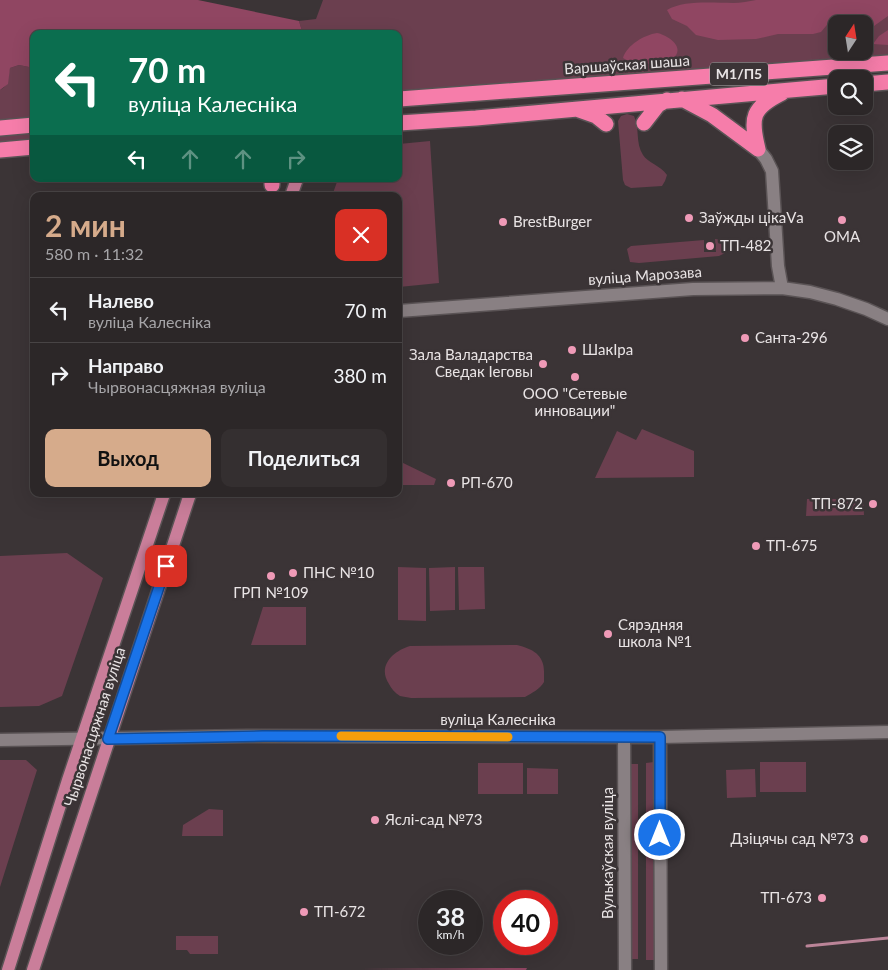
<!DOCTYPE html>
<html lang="ru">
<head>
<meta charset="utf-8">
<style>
  body { margin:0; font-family:Lato,sans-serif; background:#342f30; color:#f1f3f6; height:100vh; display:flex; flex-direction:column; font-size:19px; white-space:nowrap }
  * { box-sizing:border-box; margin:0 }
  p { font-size:16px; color:#a6a5a8 }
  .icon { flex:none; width:28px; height:28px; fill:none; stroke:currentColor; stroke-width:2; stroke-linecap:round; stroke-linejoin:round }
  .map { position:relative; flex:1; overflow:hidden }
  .panel { position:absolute; left:30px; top:192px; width:372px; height:305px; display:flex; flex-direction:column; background:#2c2728; border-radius:10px; box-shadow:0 5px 20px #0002,0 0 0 1px #484445 }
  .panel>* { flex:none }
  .guide { position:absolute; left:30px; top:30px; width:372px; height:152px; border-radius:10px; box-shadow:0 5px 20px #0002,0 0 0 1px #484445; background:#0b6e4f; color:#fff; overflow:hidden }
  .needle { width:32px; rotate:12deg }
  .controls { position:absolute; left:828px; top:15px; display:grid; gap:10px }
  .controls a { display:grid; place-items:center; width:45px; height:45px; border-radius:10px; background:#2c2728; box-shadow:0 5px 20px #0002,0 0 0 1px #484445; font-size:25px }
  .speed { position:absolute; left:418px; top:890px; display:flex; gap:10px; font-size:25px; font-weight:700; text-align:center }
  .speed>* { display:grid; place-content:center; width:65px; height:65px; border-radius:50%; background:#2c2728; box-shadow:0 5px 20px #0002,0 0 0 1px #484445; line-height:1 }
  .speed small { font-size:12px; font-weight:400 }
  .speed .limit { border:8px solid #d22; background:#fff; color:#111 }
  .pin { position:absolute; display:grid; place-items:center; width:42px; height:42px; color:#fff; margin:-21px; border-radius:10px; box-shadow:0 2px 8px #0006 }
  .me { position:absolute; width:55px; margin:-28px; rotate:0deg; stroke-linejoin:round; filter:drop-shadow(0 0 4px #0008) }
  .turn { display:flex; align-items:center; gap:18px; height:105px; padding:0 15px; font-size:22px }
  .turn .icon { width:65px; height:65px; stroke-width:2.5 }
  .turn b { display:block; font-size:35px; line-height:42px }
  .lanes { display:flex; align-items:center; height:48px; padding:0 15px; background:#0003; justify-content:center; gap:25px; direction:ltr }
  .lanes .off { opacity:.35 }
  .round { display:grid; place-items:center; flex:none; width:52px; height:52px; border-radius:10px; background:#342f30 }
  .head { display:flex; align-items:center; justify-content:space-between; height:85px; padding:0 15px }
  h1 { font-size:30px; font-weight:700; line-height:38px; color:#d6ab8b }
  .primary-button { display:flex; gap:10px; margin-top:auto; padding:10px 15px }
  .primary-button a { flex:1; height:58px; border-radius:10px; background:#d6ab8b; color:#111; font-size:20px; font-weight:700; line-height:58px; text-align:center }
  .primary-button a+a { background:#342f30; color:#f1f3f6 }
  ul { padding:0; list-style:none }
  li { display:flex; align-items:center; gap:15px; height:65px; padding:0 15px; border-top:1px solid #484445 }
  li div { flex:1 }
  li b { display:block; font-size:19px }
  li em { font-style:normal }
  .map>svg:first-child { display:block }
  .green { fill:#6b3f4f; fill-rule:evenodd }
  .forest { fill:#904662 }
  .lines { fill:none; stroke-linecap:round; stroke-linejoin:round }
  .stream { stroke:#bb8498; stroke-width:3 }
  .minor-casing { stroke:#5a5355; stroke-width:15 }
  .major-casing { stroke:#5a5355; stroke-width:15 }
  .highway-casing { stroke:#5a5355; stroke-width:18 }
  .minor { stroke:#898083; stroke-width:12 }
  .major { stroke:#ca7e9a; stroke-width:12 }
  .highway { stroke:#f67daa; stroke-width:15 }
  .route-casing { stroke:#114b97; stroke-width:12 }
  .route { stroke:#1a73e8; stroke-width:9 }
  .slow { stroke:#f59e0b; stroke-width:9 }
  .poi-dot { fill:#ef9ab7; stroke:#3b3436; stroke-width:2 }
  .labels { text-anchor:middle; stroke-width:5; stroke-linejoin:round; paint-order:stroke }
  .shield { fill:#3b3436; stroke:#b5afb0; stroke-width:1 }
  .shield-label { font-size:14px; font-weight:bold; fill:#e9e4e5 }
  .street-label { font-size:15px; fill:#e9e4e5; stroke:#3b3436 }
  .poi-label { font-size:15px; fill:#e9e4e5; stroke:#3b3436; text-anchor:start }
</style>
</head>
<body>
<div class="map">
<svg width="888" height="970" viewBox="0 0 888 970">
  <rect width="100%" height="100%" fill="#3b3436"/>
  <path class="green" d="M323 0H888V56L638 76 399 91V34H301L302 31 299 21 316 19ZM836 24H864V51H836Z
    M19 65 34 68V120L0 122V90C10 85 7 77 10 68Z
    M627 114 634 116C640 128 635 143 643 155 648 163 660 165 667 175L665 181 662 186 631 188 625 185 623 180 618 121 621 116Z
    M34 133V140L0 143V136Z
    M430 141 439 283 399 287V196H332L338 179H399V144Z
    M715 239 723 240 725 243V253L719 256 639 263 630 262 627 249 631 246 704 240V252H716Z
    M642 429 694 451V477L595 478 617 431 636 440Z
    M399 461 436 479 434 485H402L399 479Z
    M807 499H863L864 515 806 516Z
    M67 553 103 578 62 696 39 706 0 707V556Z
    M398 567 426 568V621L398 620Z
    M455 567V610L430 611 429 568Z
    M458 567H484L485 609 459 610Z
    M263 607H306V645H251Z
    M517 645C533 649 545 655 544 674 544 675 544 681 544 682 540 689 532 693 525 697L411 698C408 697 403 697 400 696 395 693 391 688 389 684 377 666 393 651 410 646Z
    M0 760H26L37 770 0 887Z
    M654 762V960H646V763Z
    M760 762H806V792H760Z
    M478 763H523V794H478Z
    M630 764H638V959H630Z
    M527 768 558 769V794H527Z
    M755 769 756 797 727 798 726 770Z
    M209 809 223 810V836H182L183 825Z
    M176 936H218V954H190L187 950H176Z"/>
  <path class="forest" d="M0 0H198L299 21 302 31 301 34H34V68L19 65 10 68 8 84 0 90Z
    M756 0H888V16L874 26 864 27V24H854L847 20H831L821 32 813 34H778L756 39 718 40 696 35 687 26 672 19 667 10C684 0 712 3 733 3 741 3 749 1 756 0Z
    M888 30V45L873 44 879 36Z
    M657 33C668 35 687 48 672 59 662 66 633 65 623 58 627 45 644 35 657 33Z
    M527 968 526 970 361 969Z"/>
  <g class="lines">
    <path class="stream" d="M807 946 888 938"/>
    <g class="minor-casing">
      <path id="minor" d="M758 149 766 159 772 171 778 266 782 288
        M399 311 693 289 782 288 810 292 837 299 866 309 888 319
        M624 737 625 970
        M660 737 661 970
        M0 740 247 736 660 737 888 732"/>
    </g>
    <g class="major-casing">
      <path id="major" d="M291 196 297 179
        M8 970 68 780 164 494
        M33 970 190 494"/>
    </g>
    <g class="highway-casing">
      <path id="highway" d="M864 84 888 82
        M399 99 888 63
        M682 99 712 115 758 149
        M579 110 596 116 606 124
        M399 123 476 118 836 86
        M644 123 658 105 667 100
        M0 128 34 125
        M758 149C750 117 752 108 782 93
        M0 150 34 147
        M272 185V179"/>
    </g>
    <use href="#minor" class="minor"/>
    <use href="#major" class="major"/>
    <use href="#highway" class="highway"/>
  </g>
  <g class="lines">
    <g class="route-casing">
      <path id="route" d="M166 566 108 739 263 736 660 737V835"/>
    </g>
    <use href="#route" class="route"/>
    <path class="slow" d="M341 736 508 737"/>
  </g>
  <g class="poi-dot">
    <circle cx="689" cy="218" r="5"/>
    <circle cx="842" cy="220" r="5"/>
    <circle cx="503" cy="222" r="5"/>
    <circle cx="710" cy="246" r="5"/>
    <circle cx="745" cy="338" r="5"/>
    <circle cx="572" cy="350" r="5"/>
    <circle cx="543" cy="364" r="5"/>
    <circle cx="575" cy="377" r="5"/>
    <circle cx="451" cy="483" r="5"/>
    <circle cx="873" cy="504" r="5"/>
    <circle cx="756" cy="546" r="5"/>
    <circle cx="293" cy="573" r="5"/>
    <circle cx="271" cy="576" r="5"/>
    <circle cx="608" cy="634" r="5"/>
    <circle cx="375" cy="820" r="5"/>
    <circle cx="864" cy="839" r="5"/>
    <circle cx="822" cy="898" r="5"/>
    <circle cx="304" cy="912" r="5"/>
  </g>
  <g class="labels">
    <rect class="shield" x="710" y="62.5" width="58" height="23" rx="4"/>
    <g class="shield-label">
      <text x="739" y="79">М1/П5</text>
    </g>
    <g class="street-label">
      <text transform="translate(627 65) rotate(-4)" y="5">Варшаўская шаша</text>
      <text transform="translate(645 276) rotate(-4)" y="5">вуліца Марозава</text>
      <text x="498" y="725">вуліца Калесніка</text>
      <text transform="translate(95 727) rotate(-72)" y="5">Чырвонасцяжная вуліца</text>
      <text transform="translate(608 853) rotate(-90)" y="5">Вулькаўская вуліца</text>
    </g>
    <g class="poi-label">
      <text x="699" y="223">Заўжды цікаVа</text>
      <text x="513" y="227">BrestBurger</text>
      <text x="842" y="242" text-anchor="middle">ОМА</text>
      <text x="720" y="251">ТП-482</text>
      <text x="755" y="343">Санта-296</text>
      <text x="582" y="355">ШакІра</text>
      <text x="533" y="360" text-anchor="end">Зала Валадарства<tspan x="533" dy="17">Сведак Іеговы</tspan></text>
      <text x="575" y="399" text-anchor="middle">ООО "Сетевые<tspan x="575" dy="17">инновации"</tspan></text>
      <text x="461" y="488">РП-670</text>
      <text x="863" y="509" text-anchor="end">ТП-872</text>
      <text x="766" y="551">ТП-675</text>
      <text x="303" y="578">ПНС №10</text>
      <text x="271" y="598" text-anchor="middle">ГРП №109</text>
      <text x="618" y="630">Сярэдняя<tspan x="618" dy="17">школа №1</tspan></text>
      <text x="385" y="825">Яслі-сад №73</text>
      <text x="854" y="844" text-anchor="end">Дзіцячы сад №73</text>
      <text x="812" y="903" text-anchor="end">ТП-673</text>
      <text x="314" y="917">ТП-672</text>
    </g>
  </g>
</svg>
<div class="controls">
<a><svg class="needle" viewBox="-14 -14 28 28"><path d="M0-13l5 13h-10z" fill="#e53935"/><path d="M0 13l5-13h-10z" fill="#a6a5a8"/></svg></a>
<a><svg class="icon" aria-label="search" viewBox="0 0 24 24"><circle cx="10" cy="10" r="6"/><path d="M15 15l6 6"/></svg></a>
<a><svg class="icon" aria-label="layers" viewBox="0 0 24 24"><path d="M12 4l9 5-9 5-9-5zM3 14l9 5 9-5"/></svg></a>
</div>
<div class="speed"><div>38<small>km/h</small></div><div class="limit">40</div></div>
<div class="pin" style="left:166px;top:566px;background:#d93025"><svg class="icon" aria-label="arrive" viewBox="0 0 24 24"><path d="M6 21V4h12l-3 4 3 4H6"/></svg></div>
<svg class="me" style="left:660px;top:835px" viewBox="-20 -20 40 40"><circle r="17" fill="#1a73e8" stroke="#fff" stroke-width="3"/><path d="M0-11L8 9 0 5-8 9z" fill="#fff"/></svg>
<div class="guide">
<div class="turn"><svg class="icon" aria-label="left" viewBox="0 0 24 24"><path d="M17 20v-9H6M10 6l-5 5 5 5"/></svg><div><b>70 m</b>вуліца Калесніка</div></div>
<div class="lanes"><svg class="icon" aria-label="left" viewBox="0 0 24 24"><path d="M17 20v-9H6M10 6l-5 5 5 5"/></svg><svg class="icon off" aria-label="ahead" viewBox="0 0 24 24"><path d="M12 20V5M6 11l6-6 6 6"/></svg><svg class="icon off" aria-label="ahead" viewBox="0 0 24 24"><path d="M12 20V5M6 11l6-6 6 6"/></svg><svg class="icon off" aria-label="right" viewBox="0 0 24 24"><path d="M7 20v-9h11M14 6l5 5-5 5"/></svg></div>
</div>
<section class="panel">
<div class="head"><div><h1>2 мин</h1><p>580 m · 11:32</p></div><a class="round" style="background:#d93025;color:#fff"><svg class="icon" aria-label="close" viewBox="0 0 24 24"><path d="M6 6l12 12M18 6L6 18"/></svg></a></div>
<ul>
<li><svg class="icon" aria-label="left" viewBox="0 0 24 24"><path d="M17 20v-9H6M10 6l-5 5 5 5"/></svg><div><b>Налево</b><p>вуліца Калесніка</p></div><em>70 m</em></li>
<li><svg class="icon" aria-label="right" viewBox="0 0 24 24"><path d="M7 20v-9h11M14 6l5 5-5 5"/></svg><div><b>Направо</b><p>Чырвонасцяжная вуліца</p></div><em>380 m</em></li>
</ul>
<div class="primary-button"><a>Выход</a><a>Поделиться</a></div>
</section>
</div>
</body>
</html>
